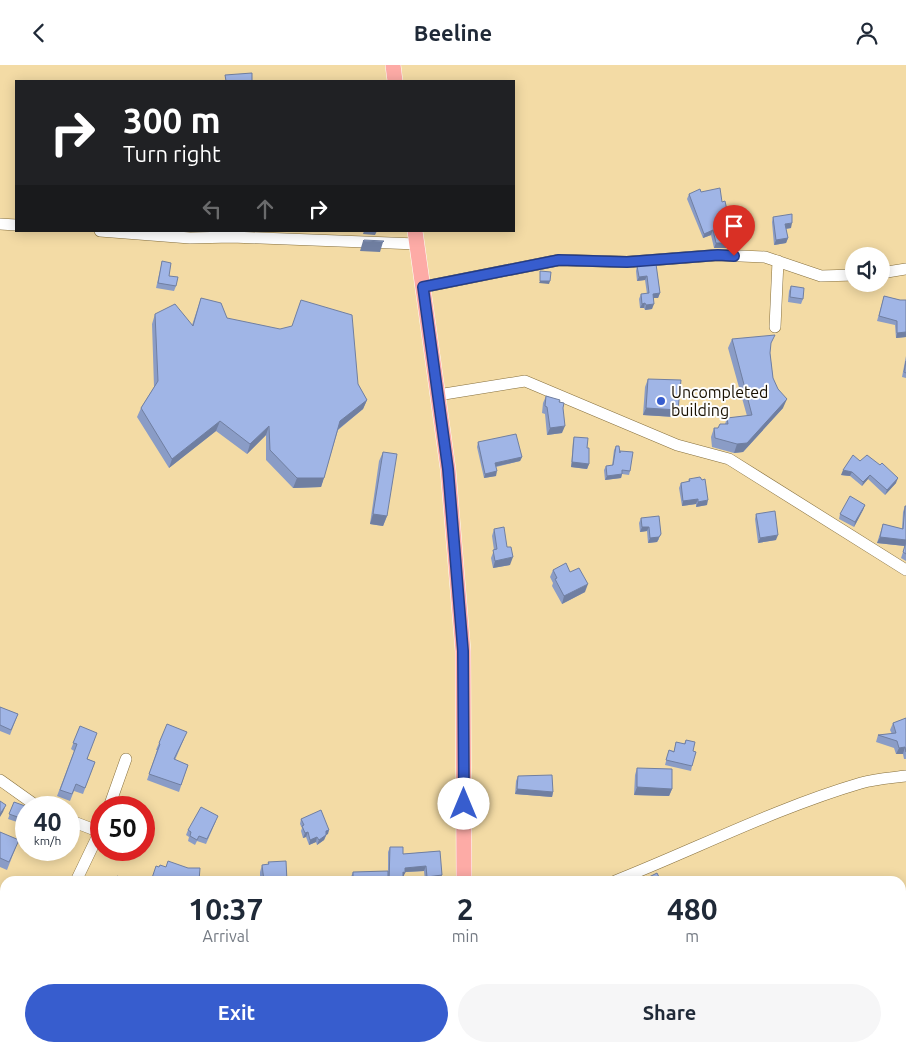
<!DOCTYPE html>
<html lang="en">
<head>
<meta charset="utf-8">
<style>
  body { margin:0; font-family:Ubuntu,sans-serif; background:#f6f6f7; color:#1f2937; height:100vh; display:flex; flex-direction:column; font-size:19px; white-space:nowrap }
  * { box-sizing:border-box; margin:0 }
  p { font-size:16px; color:#747a83 }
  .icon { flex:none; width:28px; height:28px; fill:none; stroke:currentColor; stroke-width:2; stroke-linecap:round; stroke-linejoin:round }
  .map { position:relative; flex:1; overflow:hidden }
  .drawer { position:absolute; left:0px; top:811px; width:906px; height:176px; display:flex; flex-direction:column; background:#fff; border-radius:15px 15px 0 0; box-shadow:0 2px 12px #0003 }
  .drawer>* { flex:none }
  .top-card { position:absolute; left:15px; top:15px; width:500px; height:152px; border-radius:0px; box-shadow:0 2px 12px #0003; background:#202124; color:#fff; overflow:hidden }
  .controls { position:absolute; left:845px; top:182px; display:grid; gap:10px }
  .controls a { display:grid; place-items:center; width:45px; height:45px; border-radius:50%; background:#fff; box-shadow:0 2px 12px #0003; font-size:25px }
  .speed { position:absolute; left:15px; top:731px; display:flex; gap:10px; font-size:25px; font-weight:700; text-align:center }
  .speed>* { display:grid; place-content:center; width:65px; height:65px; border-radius:50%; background:#fff; box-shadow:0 2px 12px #0003; line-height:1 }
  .speed small { font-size:12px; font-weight:400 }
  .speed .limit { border:8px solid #d22; background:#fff; color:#111 }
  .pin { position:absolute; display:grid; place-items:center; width:42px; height:42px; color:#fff; margin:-51px -21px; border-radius:50% 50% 50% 0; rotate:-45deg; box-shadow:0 0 5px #0007 }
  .pin .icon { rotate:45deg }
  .me { position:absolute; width:55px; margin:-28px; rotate:0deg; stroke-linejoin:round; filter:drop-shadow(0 0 4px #0008) }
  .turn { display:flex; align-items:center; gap:18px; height:105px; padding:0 25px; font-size:22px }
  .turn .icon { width:65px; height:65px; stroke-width:2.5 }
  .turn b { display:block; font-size:35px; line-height:42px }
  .lanes { display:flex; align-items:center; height:48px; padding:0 25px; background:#0003; justify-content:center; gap:25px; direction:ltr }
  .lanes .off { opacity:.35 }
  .eta { display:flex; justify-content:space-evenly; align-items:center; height:85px; text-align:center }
  .eta b { font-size:30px; font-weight:600; line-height:35px }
  .primary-button { display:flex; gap:10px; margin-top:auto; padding:10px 25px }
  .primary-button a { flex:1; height:58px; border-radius:30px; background:#375dce; color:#fff; font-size:20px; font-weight:600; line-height:58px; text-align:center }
  .primary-button a+a { background:#f6f6f7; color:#1f2937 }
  header { display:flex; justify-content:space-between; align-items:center; height:65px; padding:0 25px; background:#fff; font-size:22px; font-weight:600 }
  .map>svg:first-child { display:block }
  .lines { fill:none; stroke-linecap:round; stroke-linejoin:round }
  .minor-casing { stroke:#866f3c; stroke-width:12 }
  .major-casing { stroke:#fff; stroke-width:16 }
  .minor { stroke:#fff; stroke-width:11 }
  .major { stroke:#fdaba6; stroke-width:15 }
  .wall { fill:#8a9cc6 }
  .shaded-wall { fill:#707fa1 }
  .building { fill:#a0b5e6; stroke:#707fa1 }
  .route-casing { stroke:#243c86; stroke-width:12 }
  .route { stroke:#375dce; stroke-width:9 }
  .poi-dot { fill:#375dce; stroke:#fefefe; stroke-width:2 }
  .labels { text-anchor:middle; stroke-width:4; stroke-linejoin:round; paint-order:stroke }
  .poi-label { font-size:16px; fill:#191000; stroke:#fefefe; text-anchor:start }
</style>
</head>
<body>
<header><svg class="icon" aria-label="back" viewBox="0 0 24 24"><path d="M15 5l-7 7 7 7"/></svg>Beeline<svg class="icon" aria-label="person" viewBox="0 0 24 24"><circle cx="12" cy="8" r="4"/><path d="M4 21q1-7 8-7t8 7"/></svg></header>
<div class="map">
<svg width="906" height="987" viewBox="0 0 906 987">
  <rect width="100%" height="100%" fill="#f3dba5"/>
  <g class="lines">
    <g class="minor-casing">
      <path id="minor" d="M0 159 16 160
        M100 166 190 173 232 172 417 179
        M881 208 906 204
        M423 222 559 195 627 197 718 190 765 192 821 211 854 210
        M775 262 778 196
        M438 330 525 316 677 380 729 394 906 505
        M0 715 38 742
        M109 742 126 694
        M69 755 100 767
        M76 816 101 764
        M615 816C696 784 776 743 861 718 875 714 891 713 906 711
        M0 976 5 967"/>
    </g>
    <g class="major-casing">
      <path id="major" d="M393 0 395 16
        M415 166 448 404 463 586 464 816
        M467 982V987"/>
    </g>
    <use href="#minor" class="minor"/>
    <use href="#major" class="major"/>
  </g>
  <path class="wall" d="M701 127 722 137 730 159 728 164 726 165V183H714L711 170 703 173 687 134 689 129Z
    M773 152 791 163 786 164 788 173 786 178 774 180 772 157Z
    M162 196 169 211 176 221 174 226 156 223 161 201Z
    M656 199 660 228 658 233H653L652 244 645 245 644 243H640L639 234 641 229H647L645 215 637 216 636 206 637 201Z
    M791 221 803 234 801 239 788 237 789 226Z
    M884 231 900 235H906V272L896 273 895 260 877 256Z
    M201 233 227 253 358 319 367 335 363 344 338 365 321 422 293 423 266 395V370L247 389 216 366 169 403 137 352 141 343 154 322 152 259 155 249 192 260Z
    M732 274 770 281V288L773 313 783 343 743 387 734 388 712 382 711 372 714 363H718L725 359 727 353 747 351 728 283Z
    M906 291V313L902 312Z
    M648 314 675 352 643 350 645 322Z
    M546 331 559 337 562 368 547 370 545 349 542 348 543 338Z
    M574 372 587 383 589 399 587 404 571 402 573 376Z
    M478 377 522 392 520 396 496 402V411L484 413 477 382Z
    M616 381 630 406 629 410 622 409 621 413 605 415 604 405 606 401H612L614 385Z
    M383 387 387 451 383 461 370 459 379 396Z
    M860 396 896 418 885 430 868 414 862 421 850 411 841 410Z
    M689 414 707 440 696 442V439L682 441 679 423 681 418 688 417Z
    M865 440 863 445 854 462 839 454 840 449Z
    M905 441H906V496L901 493 905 481 877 478 883 459 902 464 903 447Z
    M756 449 776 475 758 478 755 454Z
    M641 453 659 474 657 477 648 478 647 466 640 467 639 458Z
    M494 464 507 482 510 500 493 503 491 493 494 485 492 471Z
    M553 505 570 507 585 527 562 539 552 521 553 518 550 512Z
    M0 642 18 649 10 670 0 666Z
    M906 653V694H904L903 689H896L894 683 876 677 878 670 892 669 890 665 893 658Z
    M80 661 88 694 95 697 83 729 74 726 70 736 57 731 74 686 71 684Z
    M184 674 175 695 188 700 179 727 147 715 157 685H156L159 678Z
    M686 675 693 686 692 701 691 706 665 700 669 685 674 686 676 677 684 679Z
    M637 703 672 724 669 731 634 730 635 710Z
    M518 711 553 727 552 732 515 729 516 716Z
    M14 737 26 742V760L8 754Z
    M301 754 329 765 324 775 317 780 316 777 309 780 306 772 303 773 301 766 302 763 300 759Z
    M216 756 206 779 197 776 195 780 188 776 189 772 186 770 188 765Z
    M0 767 16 782 7 805 0 802Z
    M390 782 403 789 440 786V815L425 816 424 806 405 807 402 816H316L322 815 323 814 351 812 353 807 388 811V787Z
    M268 797 287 816H260V807L262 800 268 799Z
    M570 982H604V987H571Z"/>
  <path class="shaded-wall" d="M792 158 791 163 783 164 785 159Z
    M730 159 728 164 723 165 725 160Z
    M713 165 711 170 703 173 704 169Z
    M364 166H377L375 170 363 169Z
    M788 173 786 178 774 180 776 175Z
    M363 176 383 177 380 187 360 186Z
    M716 178H728L726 183H714Z
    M647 211 645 215 637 216 639 212Z
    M540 216H550L549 219 539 218Z
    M660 228 658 233H651L653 229Z
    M645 238 644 243H640L642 239Z
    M654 239 652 244 645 245 646 240Z
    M906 267V272L896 273 897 268Z
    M787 334 783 343 743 387 734 388 737 379Z
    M367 335 363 344 336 366 340 356Z
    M646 343 678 345 675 352 643 350Z
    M220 356 216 366 169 403 172 394Z
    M269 361 266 370 247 389 250 379Z
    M565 361 562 368 547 370 550 363Z
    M522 392 520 396 493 402 495 398Z
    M572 397 589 399 587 404 571 402Z
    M843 405 852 407 850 411 841 410Z
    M497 406 496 411 484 413 485 409Z
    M622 409 621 413 605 415 607 411Z
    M870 410 868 414 862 421 863 417Z
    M297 413H324L321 422 293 423Z
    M898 413 896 418 885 430 887 425Z
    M698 434 696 439 682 441 683 436Z
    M708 435 707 440 696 442 698 437Z
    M865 440 863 445 854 462 855 457Z
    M373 449 387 451 383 461 370 459Z
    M642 462H649L647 466 640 467Z
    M661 469 657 477 648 478 650 473Z
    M778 470 776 475 758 478 760 473Z
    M880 472 906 475V477L905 481 877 478Z
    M513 492 510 500 493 503 495 496Z
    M588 519 585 527 562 539 564 531Z
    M905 682 903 689H896L899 683Z
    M637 722 672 724 669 731 634 730Z
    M517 724 553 727 552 732 515 729Z
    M6 740 3 747 0 752V749Z
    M329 765 328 769 324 771 326 766Z
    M308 767 306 772 303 773 305 768Z
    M326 770 324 775 317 780 319 775Z
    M317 772 316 777 309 780 310 775Z
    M426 801 424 806 404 807 405 808 403 812H401L405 803Z
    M442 810 440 815 425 816 427 812Z"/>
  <path class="building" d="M252 8V16H226L225 10Z
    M720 123 722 137 725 136 730 159 725 160 728 178H716L713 165 704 169 689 129 700 124 701 127Z
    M792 149V158L785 159 788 173 776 175 773 152Z
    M364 175 384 176 383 177 363 176Z
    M162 196 171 198 169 211 178 212 176 221 158 218Z
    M656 199 660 228 653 229 654 239 646 240 645 238 642 239 641 229 649 228 647 211 639 212 637 201Z
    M540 206 551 207 550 216H540Z
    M791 221 804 223 803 234 790 232Z
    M884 231 900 235H906V267L897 268V256L879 251Z
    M201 233 221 238 227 253 280 264 292 261 301 235 352 250 358 319 367 335 340 356 324 413H297L270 385 269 361 250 379 220 356 172 394 141 343 158 316 155 249 175 239 193 261Z
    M775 270 771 278 770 288 773 313 778 324 787 334 747 378 737 379 715 373 714 363H718L720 359H728L727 353 752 350 732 274Z
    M906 296V308L904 307Z
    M648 314 681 315 678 345 646 343Z
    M546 331 560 335 559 337 564 338 563 343 565 361 550 363 547 342 545 341Z
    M516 369 522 392 495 398 497 406 485 409 478 377Z
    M574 372 588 373 587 383H589V399L572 397Z
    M616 381H619L620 388V386L633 387 630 406 622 405V409L607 411 606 401 613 400Z
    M383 387 397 389 387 451 373 449Z
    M853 390 860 396 867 390 880 400 882 398 898 413 887 425 870 410 863 417 852 407 843 405Z
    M700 412 702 415 705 414 708 435 698 437V434L683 436 681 418 690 416 689 414Z
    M850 431 865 440 855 457 840 449Z
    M905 441H906V475L880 472 883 459 903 464Z
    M775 446 778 470 760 473 756 449Z
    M659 451 661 469 659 472 650 473 649 462H642L641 453Z
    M504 462 507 482H511L513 492 495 496 493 485 497 484 494 464Z
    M906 477V489L903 487Z
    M566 498 570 507 579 503 588 519 564 531 555 514 557 513 553 505Z
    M0 642 18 649 11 665 0 660Z
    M906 653V687L905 682 899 683 897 676 878 670 896 668 893 658Z
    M167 659 187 667 174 694 188 700 181 720 149 709 160 679 159 678Z
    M80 661 97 668 87 694 95 697 85 723 76 719 72 729 60 725 77 679 73 678Z
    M686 675 695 677 693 686 696 687 692 701 666 695 669 685 674 687 676 677 685 679Z
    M637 703 672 704V724L637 722Z
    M552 710 553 727 517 724 518 711Z
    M0 736 6 740 0 749Z
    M14 737 28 742H26V755L9 749Z
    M201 742 218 751 207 774 199 771 197 775 190 771 191 767 188 765Z
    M321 745 329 765 326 766V770L319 775 317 772 310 775 308 767 305 768 302 761 304 760 301 754Z
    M0 767 19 775 9 797 0 793Z
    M390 782H403V789L440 786 442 810 427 812 426 801 405 803V808L403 807V814H400V816H389Z
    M168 796 188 803H200L199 816H151L156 801 159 802 160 800 166 802Z
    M286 796 287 816H264L262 800 269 799 268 797Z
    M388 806V816H316L323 815V814L353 812V807Z
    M657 808 661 816H641Z
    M117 811 129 816H113Z
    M502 982H536L537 987H501L500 983Z
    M575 982H604L605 985 596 987H576Z"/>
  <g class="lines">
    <g class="route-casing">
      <path id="route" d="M464 739 463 586 448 404 423 222 559 195 627 197 718 190 734 191"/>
    </g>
    <use href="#route" class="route"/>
  </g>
  <circle class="poi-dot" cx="661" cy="336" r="5"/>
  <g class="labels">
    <g class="poi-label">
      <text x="671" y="333">Uncompleted<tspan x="671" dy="18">building</tspan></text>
    </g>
  </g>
</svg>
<div class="controls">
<a><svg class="icon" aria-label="sound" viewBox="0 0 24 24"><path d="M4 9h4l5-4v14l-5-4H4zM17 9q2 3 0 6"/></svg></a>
</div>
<div class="speed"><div>40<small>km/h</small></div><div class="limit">50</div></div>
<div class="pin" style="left:734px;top:191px;background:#d93025"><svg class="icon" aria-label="arrive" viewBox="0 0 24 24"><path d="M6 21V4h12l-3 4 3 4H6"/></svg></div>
<svg class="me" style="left:464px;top:739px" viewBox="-20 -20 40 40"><circle r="19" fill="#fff"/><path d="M0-13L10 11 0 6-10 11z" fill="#375dce"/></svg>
<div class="top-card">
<div class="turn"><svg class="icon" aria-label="right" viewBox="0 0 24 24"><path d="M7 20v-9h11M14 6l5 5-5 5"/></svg><div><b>300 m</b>Turn right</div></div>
<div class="lanes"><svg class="icon off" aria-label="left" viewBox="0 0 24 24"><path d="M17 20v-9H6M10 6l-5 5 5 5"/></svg><svg class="icon off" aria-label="ahead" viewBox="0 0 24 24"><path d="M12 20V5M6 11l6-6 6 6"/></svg><svg class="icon" aria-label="right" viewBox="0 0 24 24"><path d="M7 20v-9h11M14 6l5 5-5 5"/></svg></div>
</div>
<section class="drawer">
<div class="eta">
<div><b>10:37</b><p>Arrival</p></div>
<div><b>2</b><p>min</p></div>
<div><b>480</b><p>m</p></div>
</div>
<div class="primary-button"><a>Exit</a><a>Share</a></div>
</section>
</div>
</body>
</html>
